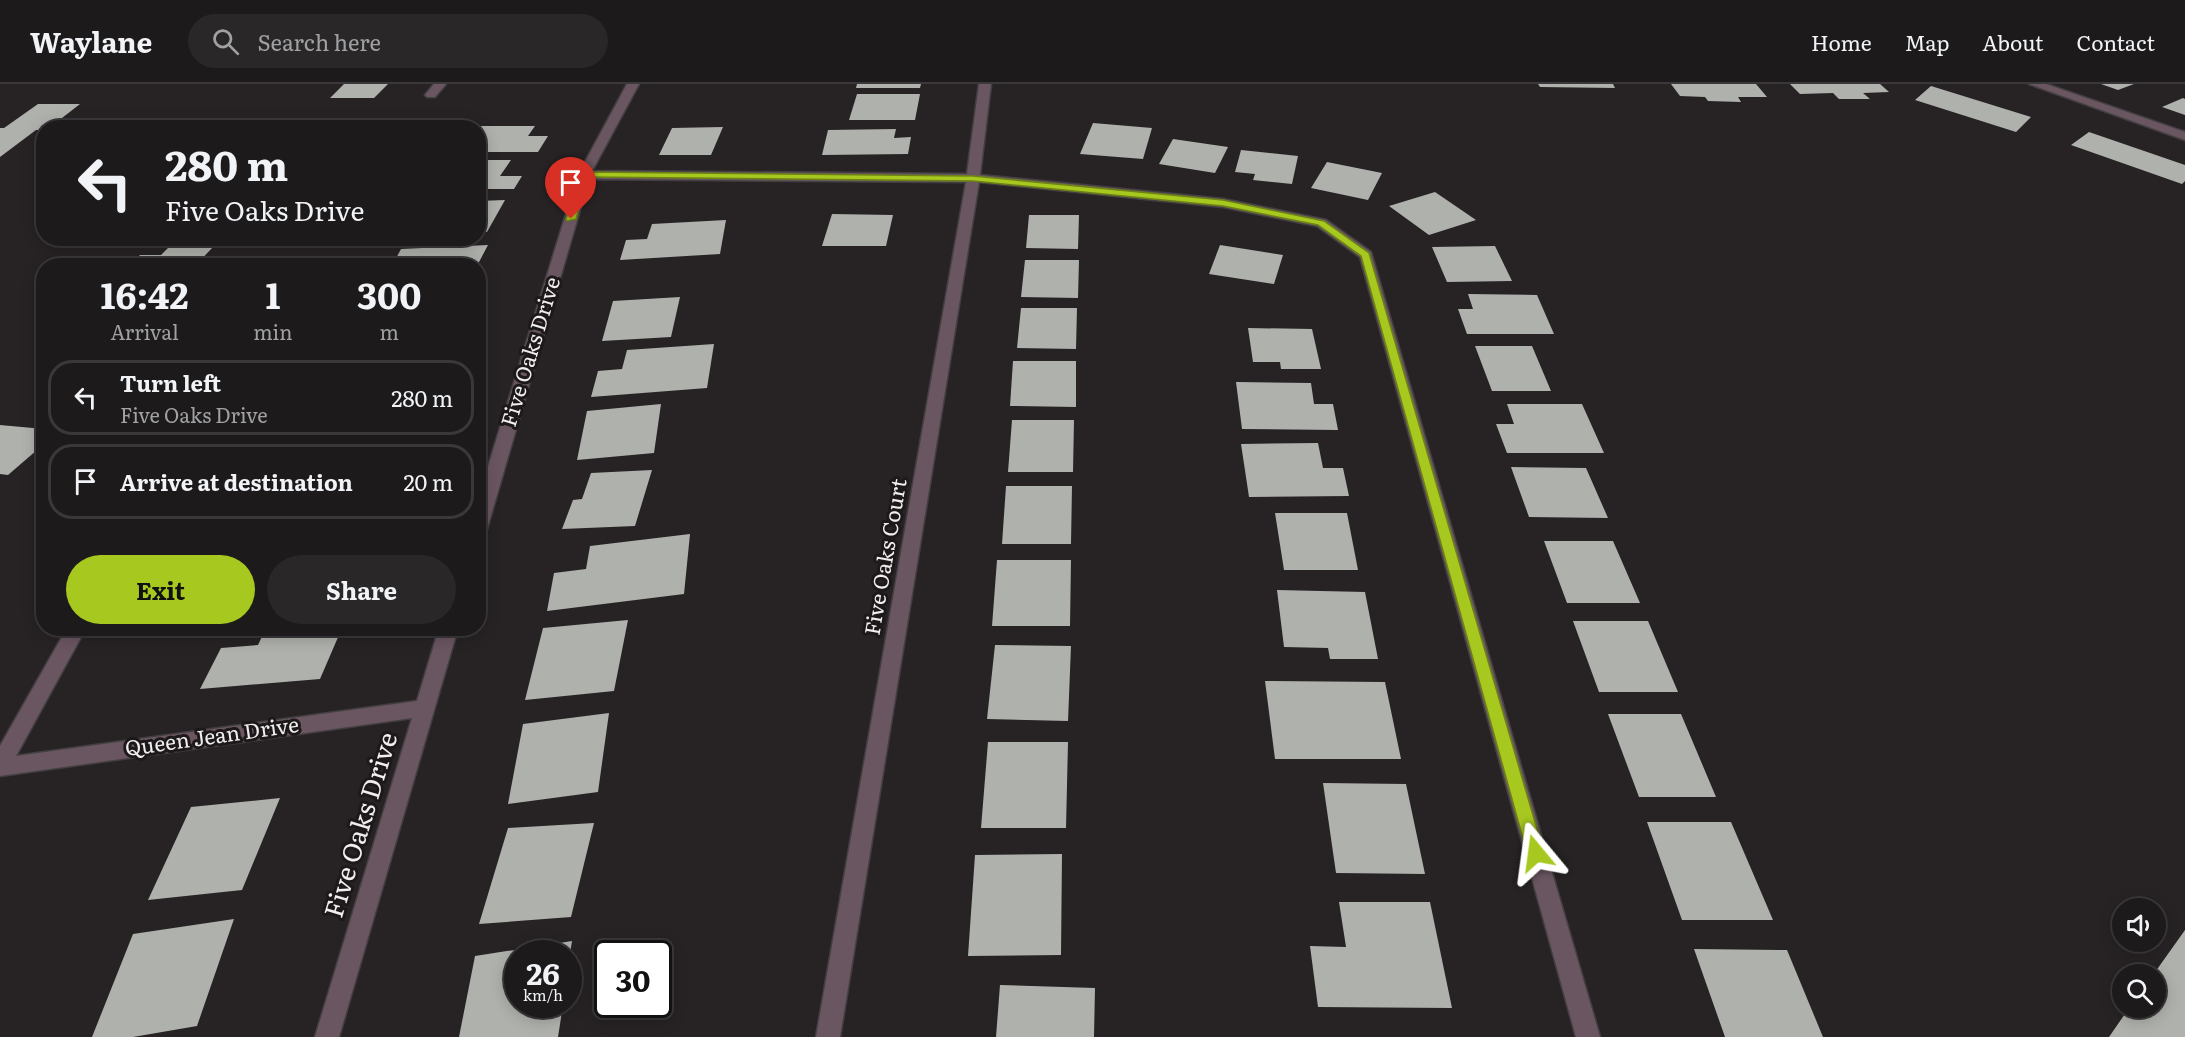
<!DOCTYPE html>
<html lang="en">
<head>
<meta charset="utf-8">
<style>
  body { margin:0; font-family:Literata,serif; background:#2a2729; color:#f1f3f6; height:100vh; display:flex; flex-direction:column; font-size:22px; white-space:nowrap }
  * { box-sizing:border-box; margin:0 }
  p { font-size:20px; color:#a0a1a3 }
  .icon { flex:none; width:33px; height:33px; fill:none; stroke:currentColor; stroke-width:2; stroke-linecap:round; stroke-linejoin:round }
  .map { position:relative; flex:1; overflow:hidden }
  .drawer { position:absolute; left:36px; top:174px; width:450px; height:378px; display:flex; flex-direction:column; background:#1d1a1c; border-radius:24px; box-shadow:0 3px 15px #0003,0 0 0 2px #3b383b }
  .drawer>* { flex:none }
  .hud { position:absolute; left:36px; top:36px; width:450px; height:126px; border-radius:24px; box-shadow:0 3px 15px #0003,0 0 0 2px #3b383b; background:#1d1a1c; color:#f1f3f6; overflow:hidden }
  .buttons { position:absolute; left:2112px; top:814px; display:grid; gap:12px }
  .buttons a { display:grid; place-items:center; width:54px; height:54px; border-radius:50%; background:#1d1a1c; box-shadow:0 3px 15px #0003,0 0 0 2px #3b383b; font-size:30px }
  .speed { position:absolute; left:504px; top:856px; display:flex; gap:12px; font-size:30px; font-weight:700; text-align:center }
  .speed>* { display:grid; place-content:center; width:78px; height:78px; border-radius:50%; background:#1d1a1c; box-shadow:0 3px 15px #0003,0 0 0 2px #3b383b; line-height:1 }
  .speed small { font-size:15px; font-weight:400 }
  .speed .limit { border:3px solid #111; border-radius:9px; background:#fff; color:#111 }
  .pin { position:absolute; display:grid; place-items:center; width:51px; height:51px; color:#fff; margin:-62px -26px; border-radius:50% 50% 50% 0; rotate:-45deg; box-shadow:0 0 6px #0007 }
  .pin .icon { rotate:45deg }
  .me { position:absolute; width:66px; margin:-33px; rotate:344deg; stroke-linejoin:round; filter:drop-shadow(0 0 4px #0008) }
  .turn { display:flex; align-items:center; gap:21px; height:126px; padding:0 30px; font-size:27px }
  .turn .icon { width:78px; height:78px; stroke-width:2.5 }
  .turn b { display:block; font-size:42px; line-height:51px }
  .eta { display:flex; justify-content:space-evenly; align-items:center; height:102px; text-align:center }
  .eta b { font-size:36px; font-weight:700; line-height:42px }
  .button { display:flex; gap:12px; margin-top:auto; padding:12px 30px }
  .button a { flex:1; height:69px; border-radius:36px; background:#a7c81f; color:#111; font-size:24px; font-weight:700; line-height:69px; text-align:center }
  .button a+a { background:#2a2729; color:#f1f3f6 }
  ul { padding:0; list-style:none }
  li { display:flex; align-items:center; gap:18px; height:75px; margin:0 12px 9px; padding:0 18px; border:3px solid #3b383b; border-radius:24px }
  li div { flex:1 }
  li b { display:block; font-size:22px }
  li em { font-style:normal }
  header { display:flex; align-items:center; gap:36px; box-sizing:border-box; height:84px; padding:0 30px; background:#1d1a1c; border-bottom:2px solid #3b383b }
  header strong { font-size:28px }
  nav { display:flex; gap:33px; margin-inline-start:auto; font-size:21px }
  .search { width:420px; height:54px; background:#2a2729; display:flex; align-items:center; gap:15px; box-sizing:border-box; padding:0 21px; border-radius:33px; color:#a0a1a3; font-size:22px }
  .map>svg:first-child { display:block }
  .building { fill:#afb1ac }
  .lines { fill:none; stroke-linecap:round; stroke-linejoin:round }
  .street-casing { stroke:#433f41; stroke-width:3 }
  .street { fill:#6a5661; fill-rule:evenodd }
  .route { fill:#a7c81f; stroke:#6d8214; stroke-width:1.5 }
  .labels { text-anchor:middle; stroke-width:6; stroke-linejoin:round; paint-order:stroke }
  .street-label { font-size:21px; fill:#f0eeef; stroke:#1d191b }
  .near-street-label { font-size:26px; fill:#f0eeef; stroke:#1d191b }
</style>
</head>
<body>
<header>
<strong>Waylane</strong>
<div class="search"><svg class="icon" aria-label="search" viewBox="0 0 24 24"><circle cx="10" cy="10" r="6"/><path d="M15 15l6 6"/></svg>Search here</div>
<nav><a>Home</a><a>Map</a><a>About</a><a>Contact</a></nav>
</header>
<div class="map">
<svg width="2185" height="953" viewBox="0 0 2185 953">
  <rect width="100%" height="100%" fill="#272325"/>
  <path class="building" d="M344 0H388L374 14H330Z
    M857 0H921L920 4H856Z
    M1538 0H1613L1615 4 1540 3Z
    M1671 0H1756L1767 13H1738L1741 18 1708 17 1705 13 1680 12Z
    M1790 0H1880L1889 8 1863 9 1870 15H1839L1833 9 1800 10Z
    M2101 0H2134L2118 6Z
    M1931 2 2031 33 2016 48 1915 16Z
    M857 10H920L915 36H849Z
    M2183 14 2185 15V31L2162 23Z
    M38 20H80L62 34H81L69 44H44V46H36L0 73V44H4Z
    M1093 39 1152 44 1143 75 1080 70Z
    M478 42H535L528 52H548L538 68H478Z
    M723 43 711 71H659L672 44Z
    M896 45 894 54 911 53 908 70 822 71 828 46Z
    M2089 48 2185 81V97L2182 100 2071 61Z
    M1173 55 1228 63 1215 89 1159 80Z
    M1241 66 1298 72 1292 100 1253 96 1255 90 1235 88Z
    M478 76H511L500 92H522L514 105H478Z
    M1327 78 1382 89 1368 116 1311 104Z
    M1435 108 1476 136 1429 151 1389 122Z
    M505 116 487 148H478V117Z
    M832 130 893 131 886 162H822Z
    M1029 131H1079L1078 165 1026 164Z
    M726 136 720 170 620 176 626 156 647 155 652 140Z
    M488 161 478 180 392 182 401 165Z
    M1220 161 1283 171 1274 200 1209 190Z
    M1495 162 1512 197 1447 198 1432 163Z
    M169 163H213L195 182H130L140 171H161Z
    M1025 176H1079L1078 214 1021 213Z
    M1468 210 1537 211 1554 250H1467L1458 225H1473Z
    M680 213 671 253 602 257 613 217Z
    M1021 224H1077L1076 265 1017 264Z
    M1248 244 1312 245 1321 285H1281L1280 278H1253Z
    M714 260 707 304 591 313 598 287 622 285 627 266Z
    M1475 262H1532L1551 307H1492Z
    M1013 277H1076V323L1010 322Z
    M1236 298 1311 299 1314 320H1333L1338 346 1242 345Z
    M661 320 654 369 577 376 587 327Z
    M1507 320H1582L1604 369H1507L1496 340H1514Z
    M1012 336H1074L1073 388H1008Z
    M0 341 44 345V360L8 391 0 390Z
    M1318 359 1323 384H1343L1349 412 1249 413 1241 360Z
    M1511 383 1586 384 1608 434 1529 433Z
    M652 386 635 442 562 445 573 416 582 415 591 389Z
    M1006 402H1072L1071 460H1002Z
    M1275 429H1347L1358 486H1284Z
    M690 450 684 510 547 527 554 489 586 485 590 462Z
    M1544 457H1613L1640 519H1567Z
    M997 476H1071L1070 542H992Z
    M1277 506 1365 508 1378 575H1330L1328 564 1284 563Z
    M628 536 614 607 525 616 543 544Z
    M1573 537H1648L1678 608H1599Z
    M266 544H342L320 595 200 605 221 564 258 561Z
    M995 561 1071 562 1068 637 987 635Z
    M1265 597 1385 598 1401 675H1275Z
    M609 629 598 708 508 720 523 640Z
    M1608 630H1681L1716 713H1639Z
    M988 658H1068L1066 744H981Z
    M1323 699 1406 700 1425 790 1336 789Z
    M280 714 242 806 148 816 191 723Z
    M1647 738H1731L1773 836H1682Z
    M594 739 571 833 479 840 508 744Z
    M1062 770 1061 871 968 872 975 771Z
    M1339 818H1430L1452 924 1318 923 1310 862 1346 863Z
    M234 835 197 942 133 953H92L133 850Z
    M2185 846V953H2109L2129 924H2156V891H2153Z
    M572 857 570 870H518V921H563L558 953H459L475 872Z
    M1694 865 1787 866 1823 953H1725Z
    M1000 901 1095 904 1094 953H996Z"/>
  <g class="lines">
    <g class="street-casing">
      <path id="street" d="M434 0H446L435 13H427L425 11Z
        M627 0H639L592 87 967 90 979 0H991L980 91 1223 115 1326 136 1371 168 1600 953H1576L1360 173 1317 142 1223 123 979 98 840 953H816L966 98 589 95 487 445 484 449 478 451V415L578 91Z
        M2029 0H2046L2185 48V56Z
        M67 544H86L16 672 417 617 439 544H458L339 953H315L412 634 0 692V662Z"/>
    </g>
    <use href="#street" class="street"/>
  </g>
  <path class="route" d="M584 88 973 92 1223 116 1324 137 1369 169 1544 769 1542 774 1536 777 1530 774 1527 769 1361 172 1318 141 1223 122 973 97 588 93 576 135 567 137 566 135 579 91Z"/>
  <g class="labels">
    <g class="street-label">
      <text transform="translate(531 268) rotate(-73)" y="7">Five Oaks Drive</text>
      <text transform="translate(886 473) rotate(-80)" y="7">Five Oaks Court</text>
      <text transform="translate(212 653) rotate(-8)" y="7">Queen Jean Drive</text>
    </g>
    <g class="near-street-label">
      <text transform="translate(361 741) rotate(-73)" y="9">Five Oaks Drive</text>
    </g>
  </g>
</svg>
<div class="buttons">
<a><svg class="icon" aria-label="sound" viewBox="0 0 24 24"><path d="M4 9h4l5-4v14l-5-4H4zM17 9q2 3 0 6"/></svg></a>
<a><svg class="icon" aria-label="search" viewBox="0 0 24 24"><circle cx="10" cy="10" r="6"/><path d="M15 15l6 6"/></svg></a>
</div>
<div class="speed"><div>26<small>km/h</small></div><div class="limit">30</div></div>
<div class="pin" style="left:571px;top:135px;background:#d93025"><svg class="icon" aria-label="arrive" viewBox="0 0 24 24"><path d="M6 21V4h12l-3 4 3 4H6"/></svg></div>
<svg class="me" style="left:1536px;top:769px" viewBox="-20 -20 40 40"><path d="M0-17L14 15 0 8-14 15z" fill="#a7c81f" stroke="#fff" stroke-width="4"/></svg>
<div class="hud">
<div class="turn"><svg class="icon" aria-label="left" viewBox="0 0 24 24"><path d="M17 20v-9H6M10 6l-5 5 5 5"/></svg><div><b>280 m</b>Five Oaks Drive</div></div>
</div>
<section class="drawer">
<div class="eta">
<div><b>16:42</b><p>Arrival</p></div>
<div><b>1</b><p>min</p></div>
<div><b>300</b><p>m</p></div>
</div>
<ul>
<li><svg class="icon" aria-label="left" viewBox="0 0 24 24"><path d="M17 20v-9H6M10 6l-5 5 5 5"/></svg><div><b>Turn left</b><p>Five Oaks Drive</p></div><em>280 m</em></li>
<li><svg class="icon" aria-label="arrive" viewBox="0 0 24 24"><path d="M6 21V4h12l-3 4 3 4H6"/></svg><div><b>Arrive at destination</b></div><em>20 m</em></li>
</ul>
<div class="button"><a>Exit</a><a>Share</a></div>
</section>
</div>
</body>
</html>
